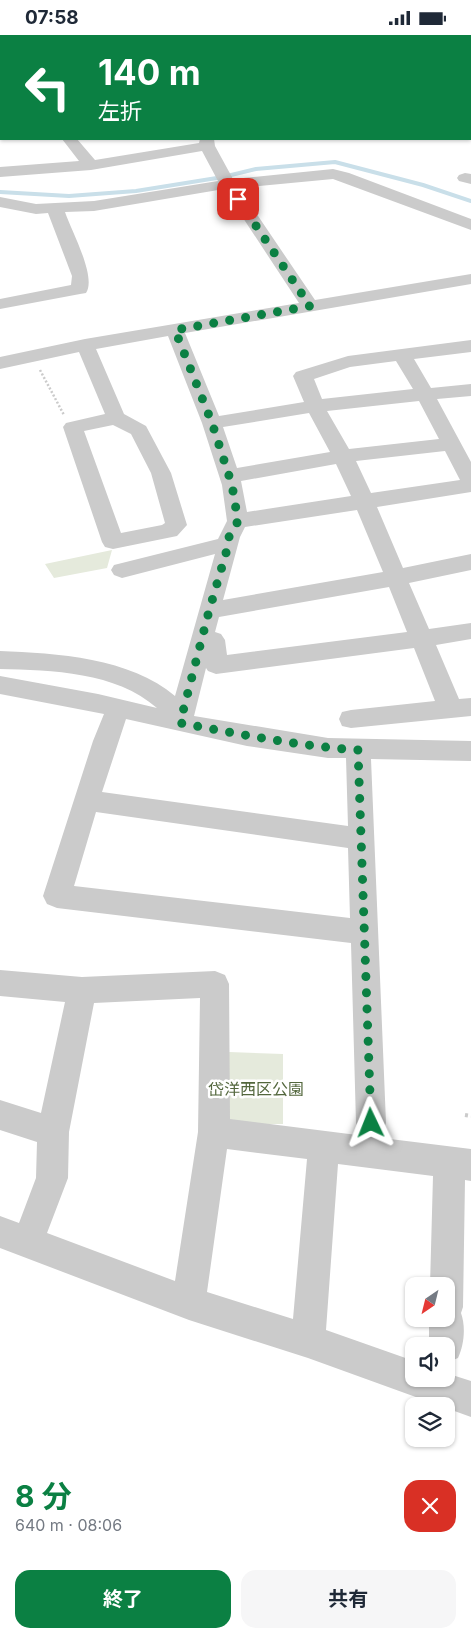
<!DOCTYPE html>
<html lang="ja">
<head>
<meta charset="utf-8">
<style>
  body { margin:0; font-family:Inter,"Noto Sans JP",sans-serif; background:#f6f6f7; color:#1f2937; height:100vh; display:flex; flex-direction:column; font-size:19px; white-space:nowrap }
  * { box-sizing:border-box; margin:0 }
  p { font-size:16px; color:#747a83 }
  .icon { flex:none; width:28px; height:28px; fill:none; stroke:currentColor; stroke-width:2; stroke-linecap:round; stroke-linejoin:round }
  .map { position:relative; height:1428px; overflow:hidden }
  .sheet { display:flex; flex-direction:column; background:#fff; flex:1 }
  .sheet>* { flex:none }
  .banner { position:absolute; left:0px; top:0px; width:471px; height:105px; box-shadow:0 1px 4px #0004; background:#0b8043; color:#fff; overflow:hidden }
  .needle { width:32px; rotate:215deg }
  .tools { position:absolute; left:405px; top:1242px; display:grid; gap:10px }
  .tools a { display:grid; place-items:center; width:50px; height:50px; border-radius:10px; background:#fff; box-shadow:0 1px 4px #0004; font-size:25px }
  .pin { position:absolute; display:grid; place-items:center; width:42px; height:42px; color:#fff; margin:-21px; border-radius:10px; box-shadow:0 2px 8px #0006 }
  .me { position:absolute; width:55px; margin:-28px; rotate:358deg; stroke-linejoin:round; filter:drop-shadow(0 0 4px #0008) }
  .turn { display:flex; align-items:center; gap:18px; height:105px; padding:0 15px; font-size:22px }
  .turn .icon { width:65px; height:65px; stroke-width:2.5 }
  .turn b { display:block; font-size:35px; line-height:42px }
  .round { display:grid; place-items:center; flex:none; width:52px; height:52px; border-radius:15px; background:#f6f6f7 }
  .overview { display:flex; align-items:center; justify-content:space-between; height:85px; padding:0 15px }
  h1 { font-size:30px; font-weight:700; line-height:38px; color:#0b8043 }
  .action { display:flex; gap:10px; margin-top:auto; padding:10px 15px }
  .action a { flex:1; height:58px; border-radius:15px; background:#0b8043; color:#fff; font-size:20px; font-weight:700; line-height:58px; text-align:center }
  .action a+a { background:#f6f6f7; color:#1f2937 }
  .status { display:flex; justify-content:space-between; align-items:center; height:35px; padding:0 25px; background:#fff; direction:ltr }
  .status svg { height:14px; fill:currentColor }
  .map>svg:first-child { display:block }
  .green { fill:#e5eadc }
  .lines { fill:none; stroke-linecap:round; stroke-linejoin:round }
  .stream { stroke:#c9dfe9; stroke-width:4 }
  .path-far1 { stroke:#cbcbcb; stroke-width:2.5; stroke-dasharray:2 2; stroke-linecap:butt }
  .path { stroke:#cbcbcb; stroke-width:4; stroke-dasharray:3 3; stroke-linecap:butt }
  .minor { fill:#cbcbcb; fill-rule:evenodd }
  .route { stroke:#0b8043; stroke-width:9; stroke-dasharray:0 16.2 }
  .labels { text-anchor:middle; stroke-width:5; stroke-linejoin:round; paint-order:stroke }
  .near-park-label { font-size:16px; fill:#53673d; stroke:#fff }
</style>
</head>
<body>
<div class="status"><b>07:58</b><svg viewBox="0 0 49 12"><path d="M0 12V9h3v3zM5 12V6h3v6zM10 12V3h3v9zM15 12V0h3v12zM26 1h20v11H26zM47 4h2v5h-2z"/></svg></div>
<div class="map">
<svg width="471" height="1428" viewBox="0 0 471 1428">
  <rect width="100%" height="100%" fill="#fff"/>
  <path class="green" d="M112 515 107 533 54 543 45 529Z
    M229 1017 283 1019V1089H228Z"/>
  <g class="lines">
    <path class="stream" d="M0 157 69 161 136 156 223 142 256 134 335 127 423 150 471 166"/>
    <path class="path-far1" d="M40 335 64 380"/>
    <path class="path" d="M465 1080 471 1081"/>
    <path class="minor" d="M151 0H169L170 1H152Z
      M209 0H223V1H209Z
      M0 66H1V76H0Z
      M62 104H77L95 125 199 108 200 104H214L215 111 233 144 333 134 349 138 471 184V195L333 144 239 153 315 265 471 239V249L185 298 219 381 304 367 293 341 296 337 348 321 471 305V317L414 324 431 353 471 349V361L437 364 471 427V457L377 472 403 533 471 519V535L409 548 429 594 471 588V604L436 610 459 664 471 663V681L351 693 342 691 339 684 342 677 351 675 435 666 414 613 216 639 208 636 206 633 194 681 328 703 471 706V726L371 724 386 1088 382 1099 374 1102 471 1114V1146L465 1145 463 1272 461 1278C466 1292 464 1310 458 1323L446 1328V1311H429V1284H446V1251H430L433 1141 338 1129 326 1295 414 1326V1344H446V1338L471 1346V1382L308 1323 189 1285 0 1213V1181L19 1188 36 1143 37 1107 0 1095V1065L41 1078 65 967 0 961V935L82 942 215 936 225 940 229 949 230 1084 365 1101 360 1099 356 1088 351 908 57 873 47 869 43 861 93 706 104 679 0 659V641L98 659 157 673C116 637 52 635 0 634V616C56 618 131 623 175 661L215 519 122 543 114 540 111 535 114 530 218 504 227 486 222 450 202 388 168 301 96 314 124 379 146 391 171 438 187 490 177 501 113 514 105 512 102 507 63 392 66 388 105 379 79 317 0 334V322L85 304 299 268 224 154 94 176 65 177C71 195 97 242 86 258L80 259 0 274V264L71 250 72 241 48 178 36 179 0 172V162L36 169 94 166 218 146 202 116 91 135 0 142V132L79 126ZM396 326 413 354 322 364 314 344 350 332ZM419 366 439 404 349 414 327 376ZM309 378 330 417 237 433 223 392ZM113 390 131 399 151 438 165 488 162 490 121 498 84 396ZM445 416 460 445 371 458 356 426ZM336 429 351 461 247 477 241 446ZM357 475 383 537 223 565 240 502 245 492ZM389 552 407 597 227 620 225 605 221 599 215 597 219 582ZM126 684 247 711 328 723H346L348 791 102 757ZM96 777 348 813 350 883 74 851ZM200 963 198 1097 175 1246 47 1198 68 1143 69 1097 94 968ZM227 1114 307 1124 293 1284 207 1257Z
      M465 138 471 139V149L459 146 457 143 459 140Z"/>
  </g>
  <g class="lines">
    <path class="route" d="M238 164 310 271 175 295 212 388 232 450 238 486 229 502 226 518 209 576 180 688C239 699 298 711 358 715L371 1088"/>
  </g>
  <g class="labels">
    <g class="near-park-label">
      <text x="256" y="1060">岱洋西区公園</text>
    </g>
  </g>
</svg>
<div class="tools">
<a><svg class="needle" viewBox="-14 -14 28 28"><path d="M0-13l5 13h-10z" fill="#e53935"/><path d="M0 13l5-13h-10z" fill="#747a83"/></svg></a>
<a><svg class="icon" aria-label="sound" viewBox="0 0 24 24"><path d="M4 9h4l5-4v14l-5-4H4zM17 9q2 3 0 6"/></svg></a>
<a><svg class="icon" aria-label="layers" viewBox="0 0 24 24"><path d="M12 4l9 5-9 5-9-5zM3 14l9 5 9-5"/></svg></a>
</div>
<div class="pin" style="left:238px;top:164px;background:#d93025"><svg class="icon" aria-label="arrive" viewBox="0 0 24 24"><path d="M6 21V4h12l-3 4 3 4H6"/></svg></div>
<svg class="me" style="left:371px;top:1088px" viewBox="-20 -20 40 40"><path d="M0-17L14 15 0 8-14 15z" fill="#0b8043" stroke="#fff" stroke-width="4"/></svg>
<div class="banner">
<div class="turn"><svg class="icon" aria-label="left" viewBox="0 0 24 24"><path d="M17 20v-9H6M10 6l-5 5 5 5"/></svg><div><b>140 m</b>左折</div></div>
</div>
</div>
<section class="sheet">
<div class="overview"><div><h1>8 分</h1><p>640 m · 08:06</p></div><a class="round" style="background:#d93025;color:#fff"><svg class="icon" aria-label="close" viewBox="0 0 24 24"><path d="M6 6l12 12M18 6L6 18"/></svg></a></div>
<div class="action"><a>終了</a><a>共有</a></div>
</section>
</body>
</html>
